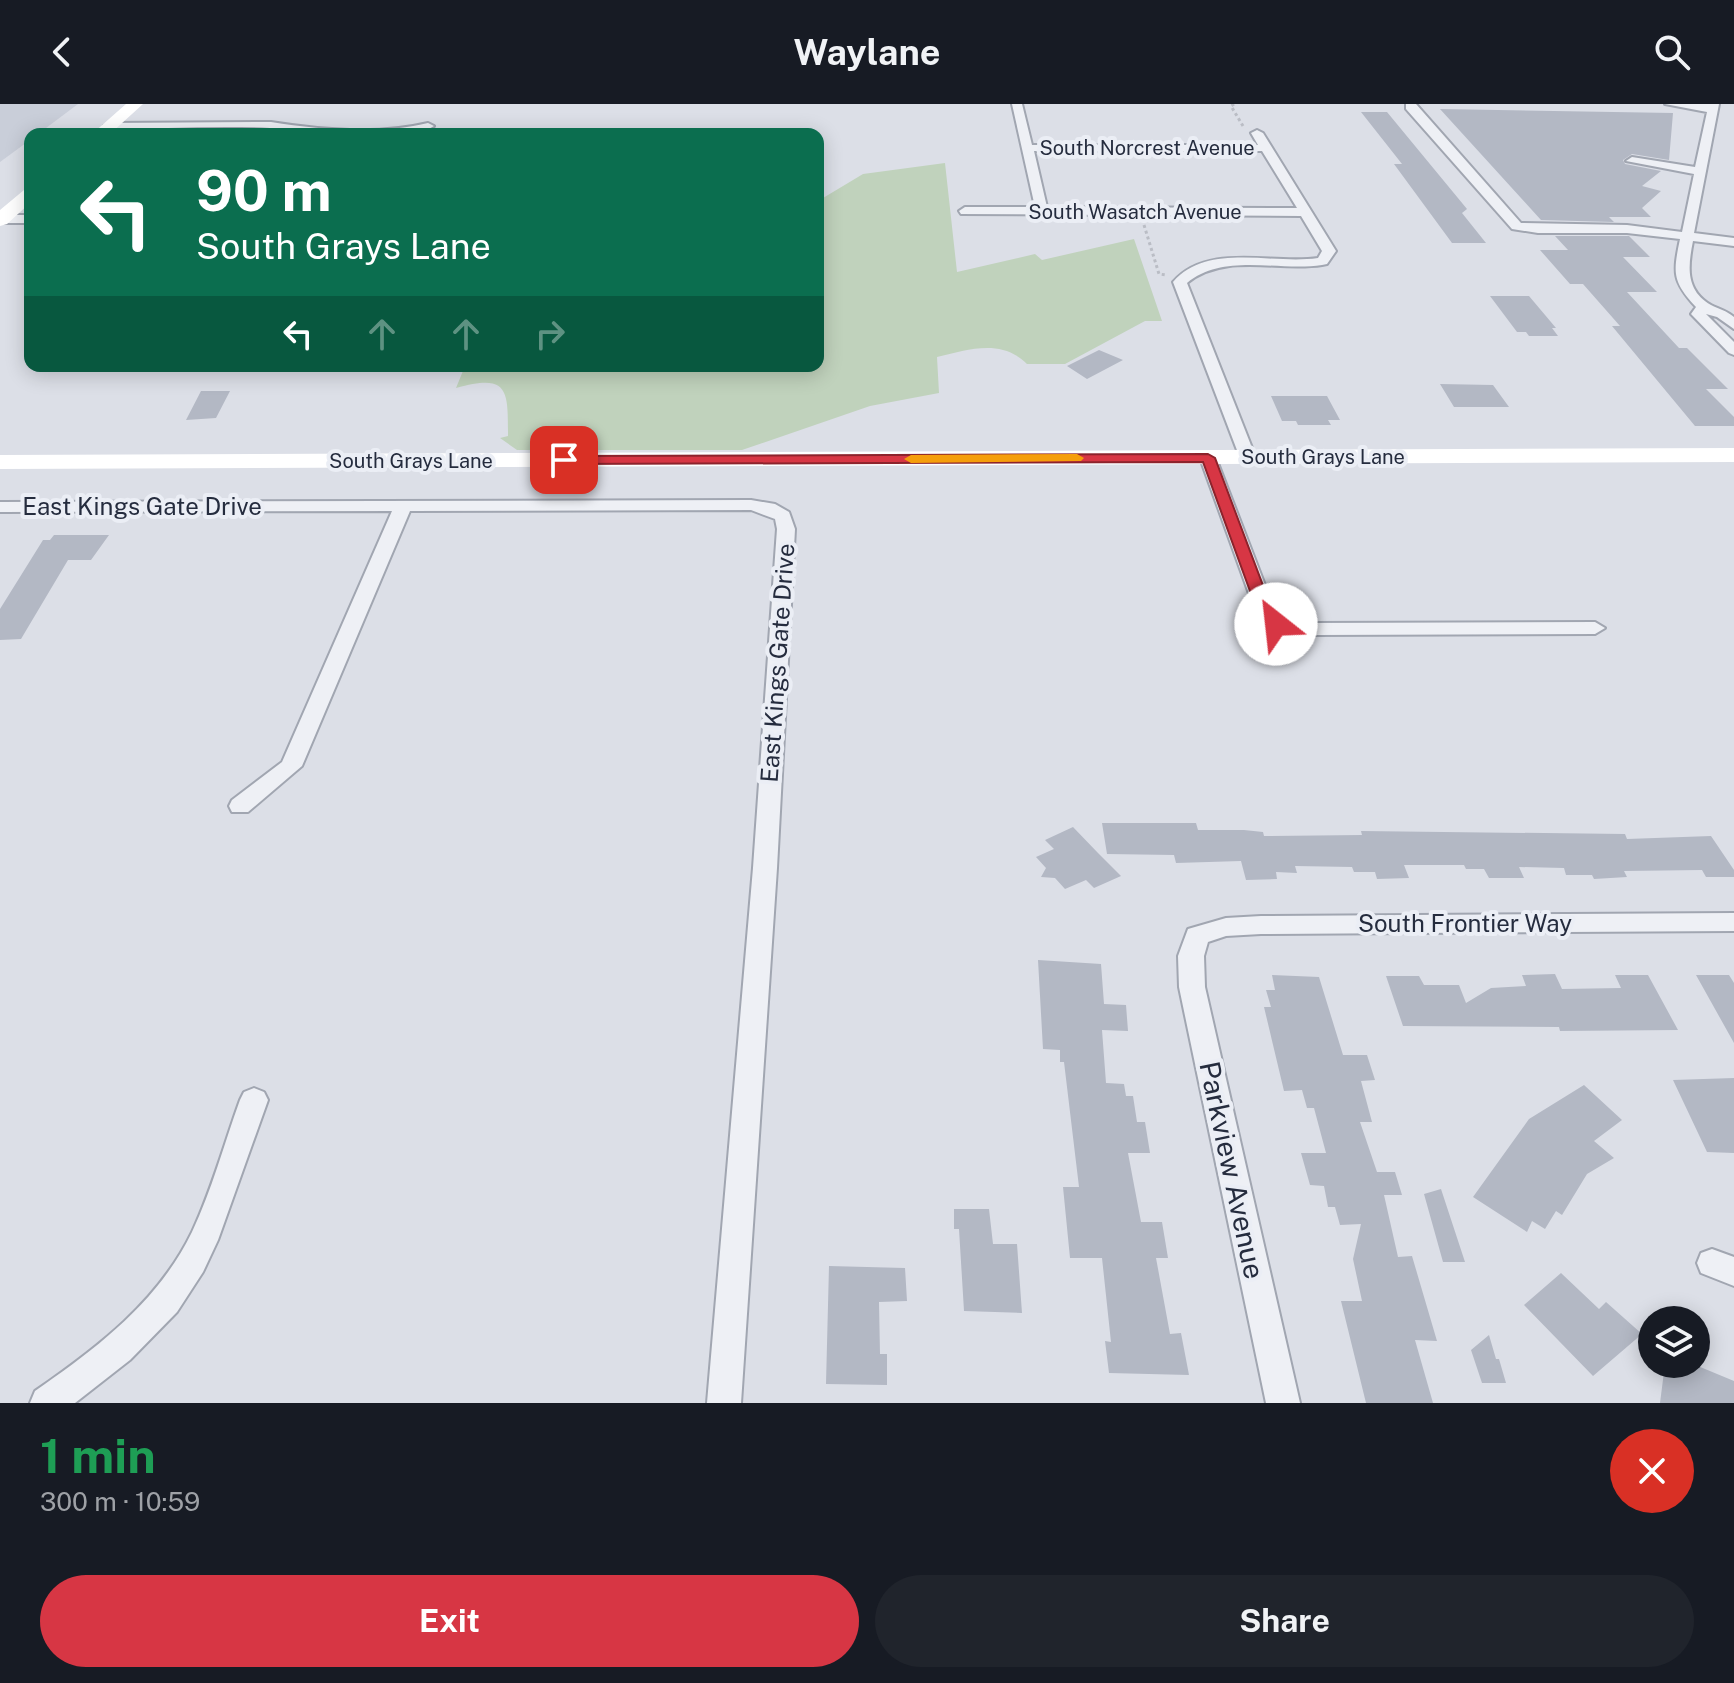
<!DOCTYPE html>
<html lang="en">
<head>
<meta charset="utf-8">
<style>
  body { margin:0; font-family:"Public Sans",sans-serif; background:#20242c; color:#f1f3f6; height:100vh; display:flex; flex-direction:column; font-size:30px; white-space:nowrap }
  * { box-sizing:border-box; margin:0 }
  p { font-size:26px; color:#9ea1a6 }
  .icon { flex:none; width:44px; height:44px; fill:none; stroke:currentColor; stroke-width:2; stroke-linecap:round; stroke-linejoin:round }
  .map { position:relative; height:1299px; overflow:hidden }
  .panel { display:flex; flex-direction:column; background:#171b24; flex:1 }
  .panel>* { flex:none }
  .banner { position:absolute; left:24px; top:24px; width:800px; height:244px; border-radius:16px; box-shadow:0 4px 20px #0003; background:#0b6e4f; color:#fff; overflow:hidden }
  .controls { position:absolute; left:1638px; top:1202px; display:grid; gap:16px }
  .controls a { display:grid; place-items:center; width:72px; height:72px; border-radius:50%; background:#171b24; box-shadow:0 4px 20px #0003; font-size:40px }
  .pin { position:absolute; display:grid; place-items:center; width:68px; height:68px; color:#fff; margin:-34px; border-radius:16px; box-shadow:0 4px 12px #0006 }
  .me { position:absolute; width:88px; margin:-44px; rotate:331deg; stroke-linejoin:round; filter:drop-shadow(0 0 6px #0008) }
  .turn { display:flex; align-items:center; gap:28px; height:168px; padding:0 40px; font-size:36px }
  .turn .icon { width:104px; height:104px; stroke-width:2.5 }
  .turn b { display:block; font-size:56px; line-height:68px }
  .lanes { display:flex; align-items:center; height:76px; padding:0 40px; background:#0003; justify-content:center; gap:40px; direction:ltr }
  .lanes .off { opacity:.35 }
  .round { display:grid; place-items:center; flex:none; width:84px; height:84px; border-radius:42px; background:#20242c }
  .overview { display:flex; align-items:center; justify-content:space-between; height:136px; padding:0 40px }
  h1 { font-size:48px; font-weight:700; line-height:60px; color:#1e9e55 }
  .action { display:flex; gap:16px; margin-top:auto; padding:16px 40px }
  .action a { flex:1; height:92px; border-radius:48px; background:#d73644; color:#fff; font-size:32px; font-weight:700; line-height:92px; text-align:center }
  .action a+a { background:#20242c; color:#f1f3f6 }
  header { display:flex; justify-content:space-between; align-items:center; height:104px; padding:0 40px; background:#171b24; font-size:36px; font-weight:700 }
  .map>svg:first-child { display:block }
  .built { fill:#c9ced9 }
  .green { fill:#c0d2bc }
  .building { fill:#b3b8c4 }
  .lines { fill:none; stroke-linecap:round; stroke-linejoin:round }
  .street-casing { stroke:#a1a6b1; stroke-width:4 }
  .path { stroke:#babdc5; stroke-width:3; stroke-dasharray:3 3; stroke-linecap:butt }
  .street { fill:#eef0f5; fill-rule:evenodd }
  .secondary { fill:#fff; fill-rule:evenodd }
  .route { fill:#d73644; stroke:#8c232c; stroke-width:2 }
  .slow { fill:#f59e0b }
  .labels { text-anchor:middle; stroke-width:8; stroke-linejoin:round; paint-order:stroke }
  .far-street-label { font-size:20px; fill:#252c3e; stroke:#ebeef5 }
  .street-label { font-size:24px; fill:#252c3e; stroke:#ebeef5 }
  .near-street-label { font-size:28px; fill:#252c3e; stroke:#ebeef5 }
</style>
</head>
<body>
<header><svg class="icon" aria-label="back" viewBox="0 0 24 24"><path d="M15 5l-7 7 7 7"/></svg>Waylane<svg class="icon" aria-label="search" viewBox="0 0 24 24"><circle cx="10" cy="10" r="6"/><path d="M15 15l6 6"/></svg></header>
<div class="map">
<svg width="1734" height="1299" viewBox="0 0 1734 1299">
  <rect width="100%" height="100%" fill="#dcdfe7"/>
  <path class="built" d="M0 0H78L38 30H30V36L0 58Z"/>
  <path class="green" d="M945 59 957 168 1035 150 1042 156 1134 135 1162 217H1145L1065 260H1027C1001 234 968 246 937 253L939 289 870 302 742 346H517L500 334 508 332C508 286 509 269 456 284L465 262H818V97L863 70Z"/>
  <path class="building" d="M1440 5 1673 9 1669 56 1632 50 1623 56 1625 60 1661 67 1642 82 1661 87 1642 104 1651 113H1609L1614 118 1541 116Z
    M1361 8H1387L1467 105 1462 109 1486 139H1452L1394 60H1402Z
    M1555 132H1629L1650 153H1623L1657 188H1627L1679 244H1687L1728 285H1706L1734 313V322H1695L1612 222H1620L1583 180H1570L1540 146H1568Z
    M1490 192H1529L1556 224H1552L1558 232H1529L1526 228H1517Z
    M1099 246 1123 256 1087 275 1067 262Z
    M1440 280 1493 281 1509 303H1454Z
    M201 287H230L216 314 186 316Z
    M1271 292H1327L1340 316H1328L1331 321H1298L1296 317H1282Z
    M54 431H109L91 456H68L21 535 0 536V505L43 436H50Z
    M1102 719H1196L1198 726H1244L1263 728 1264 732 1362 731 1361 727 1625 730 1627 735 1711 732 1734 766V773H1706L1702 766 1624 767 1627 773 1594 775 1592 771H1566L1564 764 1519 763 1524 774H1489L1484 765H1466L1464 761H1404L1409 774 1377 775 1375 768H1354L1352 763 1295 762 1297 769 1276 768 1277 775 1246 776 1241 757 1176 759 1174 751 1107 750Z
    M1073 723 1098 749 1121 772 1094 784 1086 776 1065 785 1055 774 1041 773 1046 764 1036 753 1054 745 1045 736Z
    M1038 856 1101 860 1104 900 1126 901 1128 927 1102 926 1106 979 1124 980 1126 992H1133L1137 1018H1145L1150 1049H1128L1141 1118H1162L1168 1154H1156L1170 1230 1181 1229 1189 1271 1109 1269 1105 1237 1111 1238 1102 1154H1070L1063 1083H1079L1064 958H1060V946L1043 945Z
    M1555 870 1562 885 1621 884 1615 871H1648L1678 926 1560 927 1559 923 1403 922 1386 872H1419L1424 881H1459L1466 899 1491 884 1526 882 1522 871Z
    M1272 871 1319 873 1343 951H1367L1375 976 1361 977 1372 1018H1360L1377 1068H1395L1402 1091H1384L1398 1153 1412 1152 1437 1237 1415 1236 1433 1299H1366L1341 1197H1362L1353 1155 1361 1120 1340 1121 1335 1103H1328L1324 1082 1310 1081 1301 1049H1326L1314 1004H1307L1302 986 1284 987 1264 903H1271L1266 886H1275Z
    M1696 871H1729L1734 879V939Z
    M1734 974V1049L1707 1048 1673 976Z
    M1584 981 1622 1016 1594 1037 1614 1054 1587 1070 1562 1111 1556 1107 1545 1125 1532 1117 1527 1128 1473 1093 1529 1015Z
    M1441 1085 1465 1158H1443L1424 1090Z
    M954 1105H989L993 1140H1017L1022 1209 964 1207 959 1125H954Z
    M829 1162 905 1164 907 1197 879 1198 880 1250H887V1281L826 1280Z
    M1561 1169 1599 1205 1606 1198 1642 1230 1593 1272 1524 1201Z
    M1489 1231 1496 1255H1499L1506 1279H1482L1471 1246Z
    M1665 1260H1693L1734 1277V1299H1660Z"/>
  <g class="lines">
    <g class="street-casing">
      <path id="street" d="M1012 0H1022L1032 41H1258L1251 29 1257 26 1263 29 1336 147 1327 160 1322 161C1279 168 1224 148 1187 179L1256 354 1254 358H1242L1240 354 1173 178C1208 138 1272 161 1318 154L1322 147 1301 112 961 110 959 107 965 103H1035ZM1034 47H1262L1297 104 1047 103Z
        M1406 0H1416L1521 119 1627 121 1682 128 1694 70 1626 57 1632 53 1695 63 1707 8 1665 0H1719L1694 129 1734 134V142L1693 137C1688 162 1685 186 1711 201 1719 205 1727 207 1734 213V225L1717 213 1706 210 1734 238V251L1729 249 1691 210 1696 203C1672 177 1673 169 1680 135L1627 129H1538L1512 125 1406 5Z
        M271 18C322 26 378 31 428 19L434 22C404 42 307 27 270 24 217 21 163 25 110 25L104 22 110 19Z
        M0 111H30V119H1Z
        M1208 349 1216 354 1275 507 1282 515 1315 519 1595 518 1605 524 1595 530 1315 531 1269 524 1256 509 1200 354Z
        M751 396 775 400 789 408 795 425 777 764 741 1299H707L753 764 777 425 775 415 751 406 410 407 302 662 248 708H232L229 702 232 696 282 658 392 407 0 408V398Z
        M1734 809V827L1261 830 1226 832 1208 838 1204 852 1205 883 1300 1299H1266L1179 883 1178 852 1188 825 1226 814 1261 812Z
        M254 984 264 988 268 996 218 1136 203 1168 177 1208 130 1256 75 1299H30L35 1287C97 1244 158 1198 192 1128 212 1086 224 1040 240 996L244 988Z
        M1712 1145 1734 1153V1182L1701 1169 1697 1159 1701 1149Z"/>
    </g>
    <path class="path" d="M1234 0 1231 2 1243 22
      M1144 121 1159 170 1166 171"/>
    <use href="#street" class="street"/>
    <path class="secondary" d="M126 0H143L110 30H92Z
      M30 85V99L7 120 0 122V106L24 86Z
      M1734 344V358L0 365V351Z"/>
  </g>
  <path class="route" d="M1208 350 1215 354 1273 508 1285 520 1282 523H1271L1258 509 1203 358 564 360 557 356 564 352Z"/>
  <path class="slow" d="M1077 350 1084 354 1081 357 911 359 904 355 911 351Z"/>
  <g class="labels">
    <g class="far-street-label">
      <text x="1147" y="51">South Norcrest Avenue</text>
      <text x="1135" y="115">South Wasatch Avenue</text>
      <text x="1323" y="360">South Grays Lane</text>
      <text x="411" y="364">South Grays Lane</text>
    </g>
    <g class="street-label">
      <text x="142" y="411">East Kings Gate Drive</text>
      <text transform="translate(778 559) rotate(-86)" y="8">East Kings Gate Drive</text>
      <text x="1465" y="828">South Frontier Way</text>
    </g>
    <g class="near-street-label">
      <text transform="translate(1232 1066) rotate(78)" y="10">Parkview Avenue</text>
    </g>
  </g>
</svg>
<div class="controls">
<a><svg class="icon" aria-label="layers" viewBox="0 0 24 24"><path d="M12 4l9 5-9 5-9-5zM3 14l9 5 9-5"/></svg></a>
</div>
<div class="pin" style="left:564px;top:356px;background:#d93025"><svg class="icon" aria-label="arrive" viewBox="0 0 24 24"><path d="M6 21V4h12l-3 4 3 4H6"/></svg></div>
<svg class="me" style="left:1276px;top:520px" viewBox="-20 -20 40 40"><circle r="19" fill="#fff"/><path d="M0-13L10 11 0 6-10 11z" fill="#d73644"/></svg>
<div class="banner">
<div class="turn"><svg class="icon" aria-label="left" viewBox="0 0 24 24"><path d="M17 20v-9H6M10 6l-5 5 5 5"/></svg><div><b>90 m</b>South Grays Lane</div></div>
<div class="lanes"><svg class="icon" aria-label="left" viewBox="0 0 24 24"><path d="M17 20v-9H6M10 6l-5 5 5 5"/></svg><svg class="icon off" aria-label="ahead" viewBox="0 0 24 24"><path d="M12 20V5M6 11l6-6 6 6"/></svg><svg class="icon off" aria-label="ahead" viewBox="0 0 24 24"><path d="M12 20V5M6 11l6-6 6 6"/></svg><svg class="icon off" aria-label="right" viewBox="0 0 24 24"><path d="M7 20v-9h11M14 6l5 5-5 5"/></svg></div>
</div>
</div>
<section class="panel">
<div class="overview"><div><h1>1 min</h1><p>300 m · 10:59</p></div><a class="round" style="background:#d93025;color:#fff"><svg class="icon" aria-label="close" viewBox="0 0 24 24"><path d="M6 6l12 12M18 6L6 18"/></svg></a></div>
<div class="action"><a>Exit</a><a>Share</a></div>
</section>
</body>
</html>
